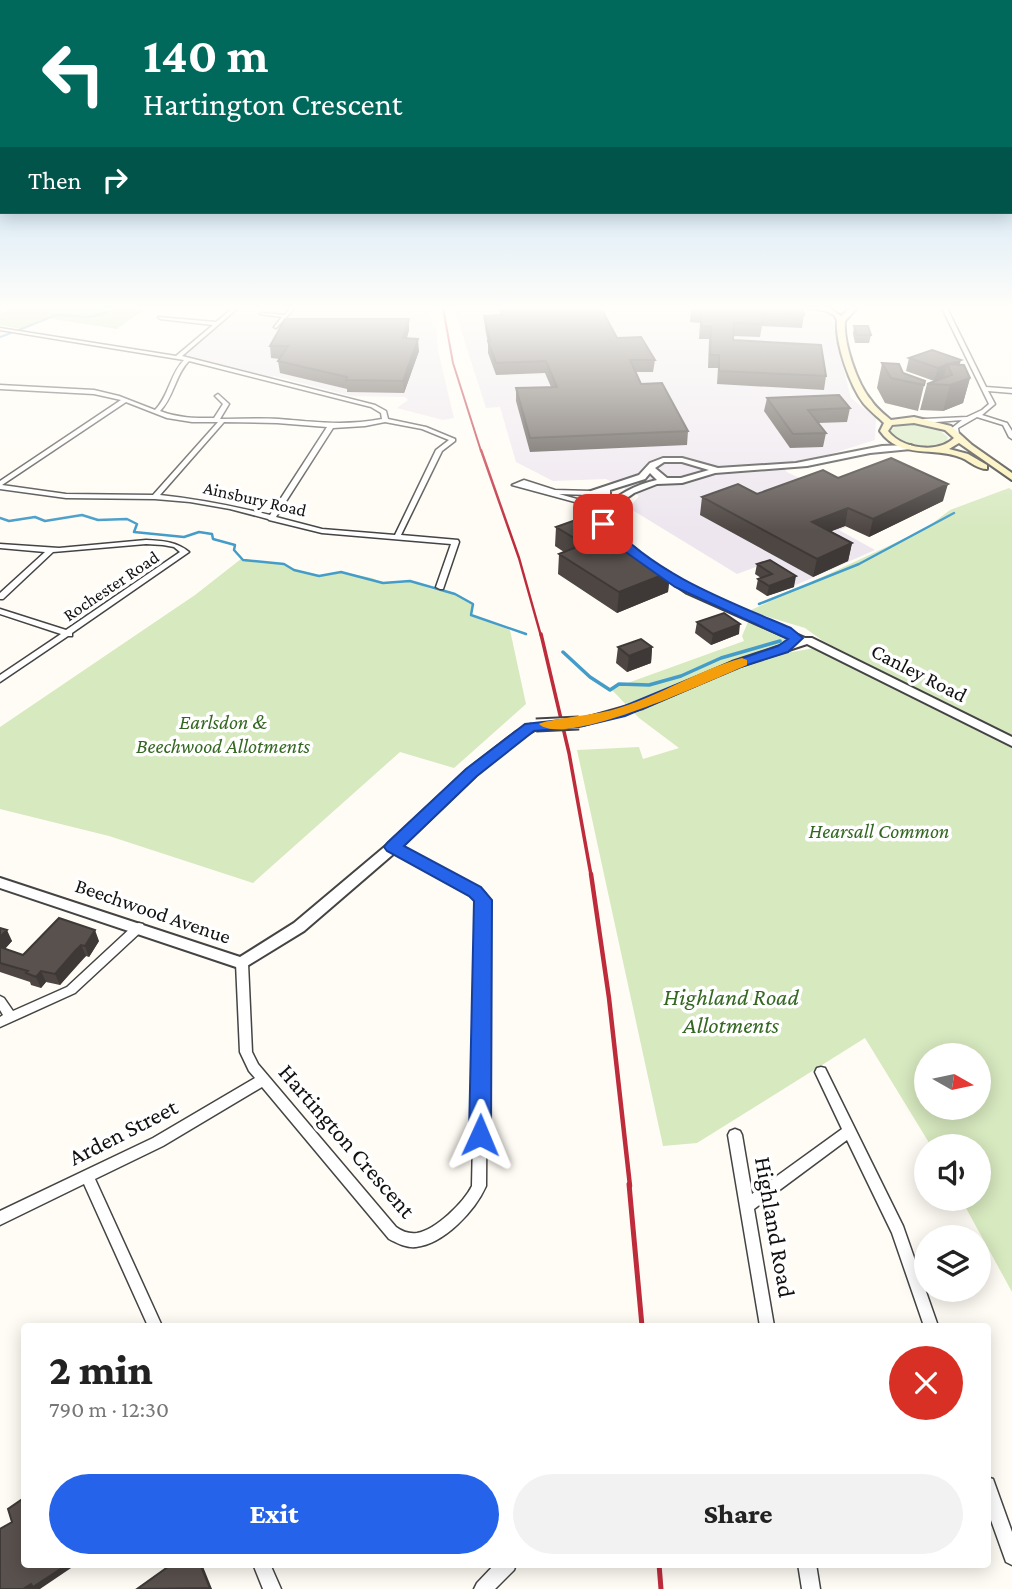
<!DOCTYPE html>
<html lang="en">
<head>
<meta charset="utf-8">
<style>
  body { margin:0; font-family:"Crimson Pro",serif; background:#f2f2f2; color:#222; height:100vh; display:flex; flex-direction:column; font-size:26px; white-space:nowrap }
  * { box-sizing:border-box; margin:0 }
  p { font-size:23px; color:#767676 }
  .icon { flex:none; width:38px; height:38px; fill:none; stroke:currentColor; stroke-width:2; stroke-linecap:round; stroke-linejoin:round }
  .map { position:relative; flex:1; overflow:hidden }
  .side { position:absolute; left:21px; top:1323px; width:970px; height:245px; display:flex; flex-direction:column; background:#fff; border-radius:7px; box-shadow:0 4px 18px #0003 }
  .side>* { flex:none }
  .hud { position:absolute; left:0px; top:0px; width:1013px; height:214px; box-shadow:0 4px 18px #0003; background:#00695c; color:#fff; overflow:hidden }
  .needle { width:46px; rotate:99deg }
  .fabs { position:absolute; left:914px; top:1043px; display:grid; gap:14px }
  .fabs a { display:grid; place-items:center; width:77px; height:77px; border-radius:50%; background:#fff; box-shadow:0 4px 18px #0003; font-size:35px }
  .pin { position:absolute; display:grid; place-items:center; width:60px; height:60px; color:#fff; margin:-30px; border-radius:14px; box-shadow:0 4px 10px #0006 }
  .me { position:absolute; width:77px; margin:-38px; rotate:1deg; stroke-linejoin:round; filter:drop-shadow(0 0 5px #0008) }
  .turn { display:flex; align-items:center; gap:24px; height:147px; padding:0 28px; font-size:32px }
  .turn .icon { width:91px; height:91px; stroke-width:2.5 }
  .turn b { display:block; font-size:49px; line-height:60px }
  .then { display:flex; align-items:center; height:66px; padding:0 28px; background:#0003; gap:14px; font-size:26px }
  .round { display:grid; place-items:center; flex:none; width:74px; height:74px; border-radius:37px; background:#f2f2f2 }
  .summary { display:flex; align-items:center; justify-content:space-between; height:119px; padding:0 28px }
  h1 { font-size:42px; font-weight:800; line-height:52px }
  .primary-button { display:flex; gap:14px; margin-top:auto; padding:14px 28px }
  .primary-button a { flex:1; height:80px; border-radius:42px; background:#2563eb; color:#fff; font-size:28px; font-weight:800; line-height:80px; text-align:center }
  .primary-button a+a { background:#f2f2f2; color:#222 }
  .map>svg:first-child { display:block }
  .industrial { fill:#ede6ef }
  .green { fill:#d7e9bf; fill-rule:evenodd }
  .forest { fill:#bcd99e }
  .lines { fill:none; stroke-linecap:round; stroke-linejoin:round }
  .stream-far2 { stroke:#449cc9; stroke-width:2 }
  .stream-far1 { stroke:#449cc9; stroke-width:2.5 }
  .stream { stroke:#449cc9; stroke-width:3.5 }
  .minor-casing { stroke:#444; stroke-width:3 }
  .tertiary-casing { stroke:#444; stroke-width:4 }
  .secondary-casing { stroke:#333; stroke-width:4 }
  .minor { fill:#fff; fill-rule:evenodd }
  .tertiary { fill:#fff; fill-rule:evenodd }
  .secondary { fill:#fcf0b3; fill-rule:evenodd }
  .rail-far4 { stroke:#be2c3c; stroke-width:2 }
  .rail-far3 { stroke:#be2c3c; stroke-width:2.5 }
  .rail-far2 { stroke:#be2c3c; stroke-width:3.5 }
  .rail-far1 { stroke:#be2c3c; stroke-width:4.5 }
  .rail { stroke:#be2c3c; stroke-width:5 }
  .tertiary-bridge-casing { stroke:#444; stroke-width:15; stroke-linecap:butt }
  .tertiary-bridge { stroke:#fff; stroke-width:11 }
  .wall { fill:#4d4642 }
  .shaded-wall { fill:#3e3936 }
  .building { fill:#59514d; stroke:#3e3936; stroke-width:2 }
  .route { fill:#2563eb; stroke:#184099; stroke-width:2 }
  .slow { fill:#f59e0b }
  .labels { text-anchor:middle; stroke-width:7; stroke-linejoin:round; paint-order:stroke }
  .far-street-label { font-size:18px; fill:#111; stroke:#fff }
  .street-label { font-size:21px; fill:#111; stroke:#fff }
  .park-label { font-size:21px; font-style:italic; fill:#346822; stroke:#fff }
  .near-park-label { font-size:24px; font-style:italic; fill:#346822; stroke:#fff }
  .near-street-label { font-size:24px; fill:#111; stroke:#fff }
</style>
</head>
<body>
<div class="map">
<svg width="1012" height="1589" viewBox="0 0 1012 1589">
  <rect width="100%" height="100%" fill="#fffcf5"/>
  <path class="industrial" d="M187 308H429L433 326 436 327 438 351 454 418 443 420 397 408 408 400 405 397 351 396 274 376 269 379 178 357 230 312Z
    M454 308H811L831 316 849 391 851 398 876 418 875 440 821 457 780 464 787 472 877 515 839 530 875 550 796 585 764 564 737 574 629 508 639 496 606 479 553 481 516 462 500 407 486 408Z"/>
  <path class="green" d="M917 423 935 427 948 437 947 441C931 450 904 447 891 433V429L900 424Z
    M1009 488 1012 490V737L823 641 805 628 749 611 925 529 950 510Z
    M241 559 284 564 294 570 319 576 341 572 372 578 383 583 410 581 431 589 455 594 473 604 471 615 510 630 526 704 454 768 400 752 253 883 109 836 0 809V727L195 595Z
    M748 622 786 635 788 640 782 645 792 652 815 648 1012 748V1292L961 1199H978V1146H931L865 1038 697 1143 663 1146 577 750 639 747 643 759 679 748 639 718 611 689 744 641 742 636ZM926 1055H978V1108H926Z"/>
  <path class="forest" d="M11 308H146L117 329 47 318 21 329 0 325V314Z"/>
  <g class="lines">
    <path class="stream-far2" d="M19 330 56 315 90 317 121 308
      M0 337 11 333"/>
    <path class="stream-far1" d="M0 518 9 521 35 517 45 521 82 515 98 520 127 519 137 524 134 532 184 537 199 532 212 534 213 539 235 545 234 550 243 560 284 564 294 570 319 576 341 572 383 583 410 581 455 594 473 604 471 615 526 634
      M759 604 859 564 954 513"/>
    <path class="stream" d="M563 652 590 677 610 690 619 684 649 685 681 676 721 658 780 641"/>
    <g class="minor-casing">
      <path id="minor" d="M233 308H238L182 356 375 405 386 411 388 419 426 427 455 439V441L442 451 401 535 458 540 459 542 443 589H440L436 587 451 544 322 533 269 520 268 519 230 509 190 502 155 499 66 498 0 489V481L121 400 94 394 0 389V385L94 390 119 396 155 410C169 396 170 374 184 360L0 330V328L176 356 213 325 160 319 158 317 216 322ZM189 361 371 407 381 413 382 419C345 426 316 422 279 419 259 418 239 419 220 419L229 404 218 394 215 396 223 404 214 418C195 418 177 418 160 411 174 397 175 375 189 361ZM126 402 167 418 192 422H218L153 495 66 494 2 485ZM224 422 277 423 327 427 270 515C233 506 198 499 160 495ZM385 422 422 429 449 440 436 450 395 535 322 529 276 517 333 428 365 426Z
        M290 308H295L276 328 274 327 282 317 260 314 262 313 285 315Z
        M808 308H823L827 310 825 311Z
        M942 308H947L986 387 1012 389V393L988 391 995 404 982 415 1007 423 1012 431V439L1009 437 1003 425 977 417 958 428 959 434 956 436 953 434 952 428 962 420 924 423 921 421 924 419 967 417 982 410 989 404Z
        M524 480 555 490 590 491 593 493 590 495 559 494 588 502 589 503 586 505 512 485Z
        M146 540C162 541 176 541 189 552L72 633V636H68L0 682V675L61 634 0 614V609L66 630 180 552 174 547 163 545 146 544 53 552 3 599H0V593L45 552 0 548V544L59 548Z
        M393 843 479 888 485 893 488 904 486 1186C475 1211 444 1244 416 1247 406 1248 397 1243 389 1239L262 1087 163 1146 95 1179 162 1326H148L84 1184 0 1225V1211L153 1138 255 1078 249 1071 240 1052 236 963 238 960 242 959 246 960 248 963 252 1052 258 1064 396 1227C403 1232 409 1234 417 1233 436 1230 464 1202 472 1186L478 904 476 898 471 894 389 849 388 847 389 845Z
        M139 923 143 924 144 927 143 930 75 993 0 1027V1017L3 1015 0 1010V996L4 998 13 1011 67 987 135 924Z
        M821 1067 825 1068 903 1226 938 1326H924L892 1233 847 1140 754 1209 774 1326H760L728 1135 730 1131 735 1129 740 1131 742 1135 752 1194 842 1129 815 1072 817 1068Z
        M987 1477 993 1479 1012 1532V1565L1006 1562 987 1509Z
        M253 1564H270L281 1589H263Z
        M495 1564H516L514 1570 495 1589H474L477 1583Z
        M798 1564H816L820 1589H802Z"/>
    </g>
    <g class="tertiary-casing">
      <path id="tertiary" d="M908 445H911V449L870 453 807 466 715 473 682 483 657 484 634 493 618 504 606 515 610 528 635 549 630 552 604 532 587 506 582 503V494L639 475 650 463 663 458H682L718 468 796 463 882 446ZM664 462H682L709 470 681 478H667L655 468ZM650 473 657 480C634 485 616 495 600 512L598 509H601V505L590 502 589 497 595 495 610 494V490L645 479Z
        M656 565 693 589 805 638H812L1012 737V746L807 644 740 666 643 708 579 726 575 725 573 723 575 721 635 704 732 662 795 641 687 593 653 570 651 568Z
        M536 722 540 723 542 725 540 727 524 736 475 776 398 850 304 931 242 969 0 888V878L240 957 294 923 388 844 467 770 516 732Z"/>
    </g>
    <g class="secondary-casing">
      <path id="secondary" d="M819 308H829L841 316 850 308H857L845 321C843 342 857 384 871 400 876 408 884 414 891 420L914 417 951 426 972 445 1012 473V480L959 443 949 449 968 454 987 465V469C977 469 971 462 962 458 934 446 900 460 880 431L884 423C878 417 870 411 864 404 850 386 835 343 837 320L834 315ZM914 423 945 430 954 438C938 454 902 449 888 431L892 425Z"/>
    </g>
    <use href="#minor" class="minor"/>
    <use href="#tertiary" class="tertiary"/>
    <use href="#secondary" class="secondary"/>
    <path class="rail-far4" d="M443 308 453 363 481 451"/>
    <path class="rail-far3" d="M481 450 519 558 541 636"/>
    <path class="rail-far2" d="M541 634 569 753 591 875"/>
    <path class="rail-far1" d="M591 874 609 998 630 1186"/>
    <path class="rail" d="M629 1184 642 1326
      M659 1564 661 1589"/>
    <g class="tertiary-bridge-casing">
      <path id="tertiary-bridge" d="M536 725 579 723"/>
    </g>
    <use href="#tertiary-bridge" class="tertiary-bridge"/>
  </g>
  <path class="wall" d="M691 308 804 315 802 328 762 326 760 337 733 336V340L826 376 824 390 717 384 718 368H708L709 339H699L700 323 690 322Z
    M500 310 617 338 655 360 653 372H636L641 384 688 431 687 445 530 452 516 401V388L551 387 545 373 496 375 488 353V343L485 328 484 316 500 315Z
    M409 319V330L407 338 419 351 404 393 347 392V389L280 373 278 361 280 359 271 358 270 346Z
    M854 326 871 335 869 343H855L853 334Z
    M909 358 961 360 959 365 970 378 963 403 943 411 920 410 927 384 944 377 934 381 906 371Z
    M882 363 903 373 925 381 918 411 885 403 877 388Z
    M767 398 850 408 847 422 818 423 826 433 823 447 790 448 764 411Z
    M757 494 943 501 869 537 845 526 831 531 852 543 848 561 813 577 700 515 702 497Z
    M556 527 670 572 668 592 617 613 558 574 559 554 564 552 555 546Z
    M757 564 794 587 767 596 756 589 758 579 761 578 755 574Z
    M697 622 739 634 711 645 695 633Z
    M618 647H652L651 663 627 672 616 663Z
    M0 928 12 941 5 949 23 955 99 941 89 957 86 956 79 962 60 985 46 982 41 988 31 985 30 982 0 972Z"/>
  <path class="shaded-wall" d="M409 319V330L403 350V338Z
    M418 339 419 351 404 393 403 381Z
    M961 360 957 372 947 365Z
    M947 365 944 377 934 381 938 368Z
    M970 378 963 403 943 411 950 385Z
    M948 484 943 501 869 537 873 519Z
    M848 508 845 526 809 540 812 522Z
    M852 543 848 561 813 577 817 559Z
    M670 572 668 592 617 613 619 592Z
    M796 576 794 587 767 596 769 586Z
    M740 624 739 634 711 645 713 634Z
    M652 647 651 663 627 672 629 656Z
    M7 930 12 941 0 954V937Z
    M95 930 99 941 89 957 85 946Z
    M81 945 86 956 60 985 55 974Z
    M41 971 46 982 41 988 36 977Z
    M68 1564H77L40 1589H23L31 1584Z
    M200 1564H202L212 1589H209Z"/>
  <path class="building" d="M540 308H601L617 338 641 337 655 360H630L641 384 662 383 688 431 530 438 516 388 557 387 546 361 496 363 488 341H490L484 316 502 315 500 310Z
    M692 308H803L804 315 762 313V324L734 323 733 340 821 345 826 376 719 371V355H710L711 327 701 326V310H692Z
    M285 319H409L403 338 418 339 403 381 346 380 347 377 278 361 288 346H270Z
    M854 326H868L871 335H857Z
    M932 350 961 360 938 368 909 358Z
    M882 363 899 364 903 373 925 381 924 385 891 378Z
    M947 364 964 365 970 378 950 385 927 384 952 375Z
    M839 395 850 408 808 410 826 433 793 434 767 398Z
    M891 458 948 484 873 519 848 508 812 522 852 543 817 559 702 497 738 484 757 494 823 470 838 478Z
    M581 518 670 572 619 592 559 554 584 544 556 527Z
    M770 560 796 576 769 586 758 579 772 574 757 564Z
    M724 613 740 624 713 634 697 622Z
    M641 639 652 647 629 656 618 647Z
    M59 918 95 930 85 946 81 945 75 951 55 974 41 971 36 977 26 973 28 971 0 963V947L23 955Z
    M0 928 7 930 0 937Z
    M24 1498V1564H68L33 1587 31 1584 23 1589H0V1529L12 1522 8 1509Z
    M172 1564H200L210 1588 137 1589Z"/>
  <linearGradient id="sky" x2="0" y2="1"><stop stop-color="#96c6ed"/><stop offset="0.58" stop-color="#fffefa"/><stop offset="1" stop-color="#fffefa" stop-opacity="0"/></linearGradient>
  <rect width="1012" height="531" fill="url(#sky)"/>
  <path class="route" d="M598 521H607C656 575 725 600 791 628L803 638 788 652 741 667 625 716 579 727 534 731 477 776 404 846 481 887 492 900 491 1135 487 1142 480 1145 472 1142 469 1135 474 901 469 896 387 851 384 847 387 843 466 769 525 724 579 718 615 710 731 662 778 646 788 639 675 587 613 543 597 524Z"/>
  <path class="slow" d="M742 658 747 660V665C714 679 565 749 539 724 543 720 599 714 612 710 657 698 697 670 742 658Z"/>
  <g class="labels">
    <g class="far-street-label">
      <text transform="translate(255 499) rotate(13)" y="6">Ainsbury Road</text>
      <text transform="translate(111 586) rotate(-34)" y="6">Rochester Road</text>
    </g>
    <g class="street-label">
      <text transform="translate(919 673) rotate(27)" y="7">Canley Road</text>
      <text transform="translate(153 911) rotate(19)" y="7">Beechwood Avenue</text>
    </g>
    <g class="park-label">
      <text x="223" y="729">Earlsdon &amp;<tspan x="223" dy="24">Beechwood Allotments</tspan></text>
      <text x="879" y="838">Hearsall Common</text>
    </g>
    <g class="near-park-label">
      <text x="731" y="1005">Highland Road<tspan x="731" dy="28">Allotments</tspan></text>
    </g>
    <g class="near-street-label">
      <text transform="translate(123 1132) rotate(-27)" y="8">Arden Street</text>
      <text transform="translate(347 1141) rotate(49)" y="8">Hartington Crescent</text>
      <text transform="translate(775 1227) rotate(80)" y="8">Highland Road</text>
    </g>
  </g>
</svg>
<div class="fabs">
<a><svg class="needle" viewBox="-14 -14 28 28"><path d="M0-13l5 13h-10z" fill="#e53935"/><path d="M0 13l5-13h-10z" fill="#767676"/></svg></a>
<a><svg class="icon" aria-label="sound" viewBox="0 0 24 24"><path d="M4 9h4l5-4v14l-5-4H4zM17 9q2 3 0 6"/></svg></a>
<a><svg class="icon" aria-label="layers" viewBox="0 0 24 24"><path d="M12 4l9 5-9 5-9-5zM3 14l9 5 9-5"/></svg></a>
</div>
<div class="pin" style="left:603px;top:524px;background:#d93025"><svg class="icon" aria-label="arrive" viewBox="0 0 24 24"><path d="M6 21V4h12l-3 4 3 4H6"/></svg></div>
<svg class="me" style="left:480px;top:1135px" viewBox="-20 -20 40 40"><path d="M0-17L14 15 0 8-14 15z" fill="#2563eb" stroke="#fff" stroke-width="4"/></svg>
<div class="hud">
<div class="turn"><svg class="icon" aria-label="left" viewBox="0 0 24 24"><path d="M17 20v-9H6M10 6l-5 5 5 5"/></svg><div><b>140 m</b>Hartington Crescent</div></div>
<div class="then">Then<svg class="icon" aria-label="right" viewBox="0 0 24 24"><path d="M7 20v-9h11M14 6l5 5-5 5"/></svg></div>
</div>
<section class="side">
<div class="summary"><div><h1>2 min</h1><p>790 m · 12:30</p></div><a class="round" style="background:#d93025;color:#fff"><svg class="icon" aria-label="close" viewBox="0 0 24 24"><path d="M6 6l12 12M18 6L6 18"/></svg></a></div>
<div class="primary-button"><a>Exit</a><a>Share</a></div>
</section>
</div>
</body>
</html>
